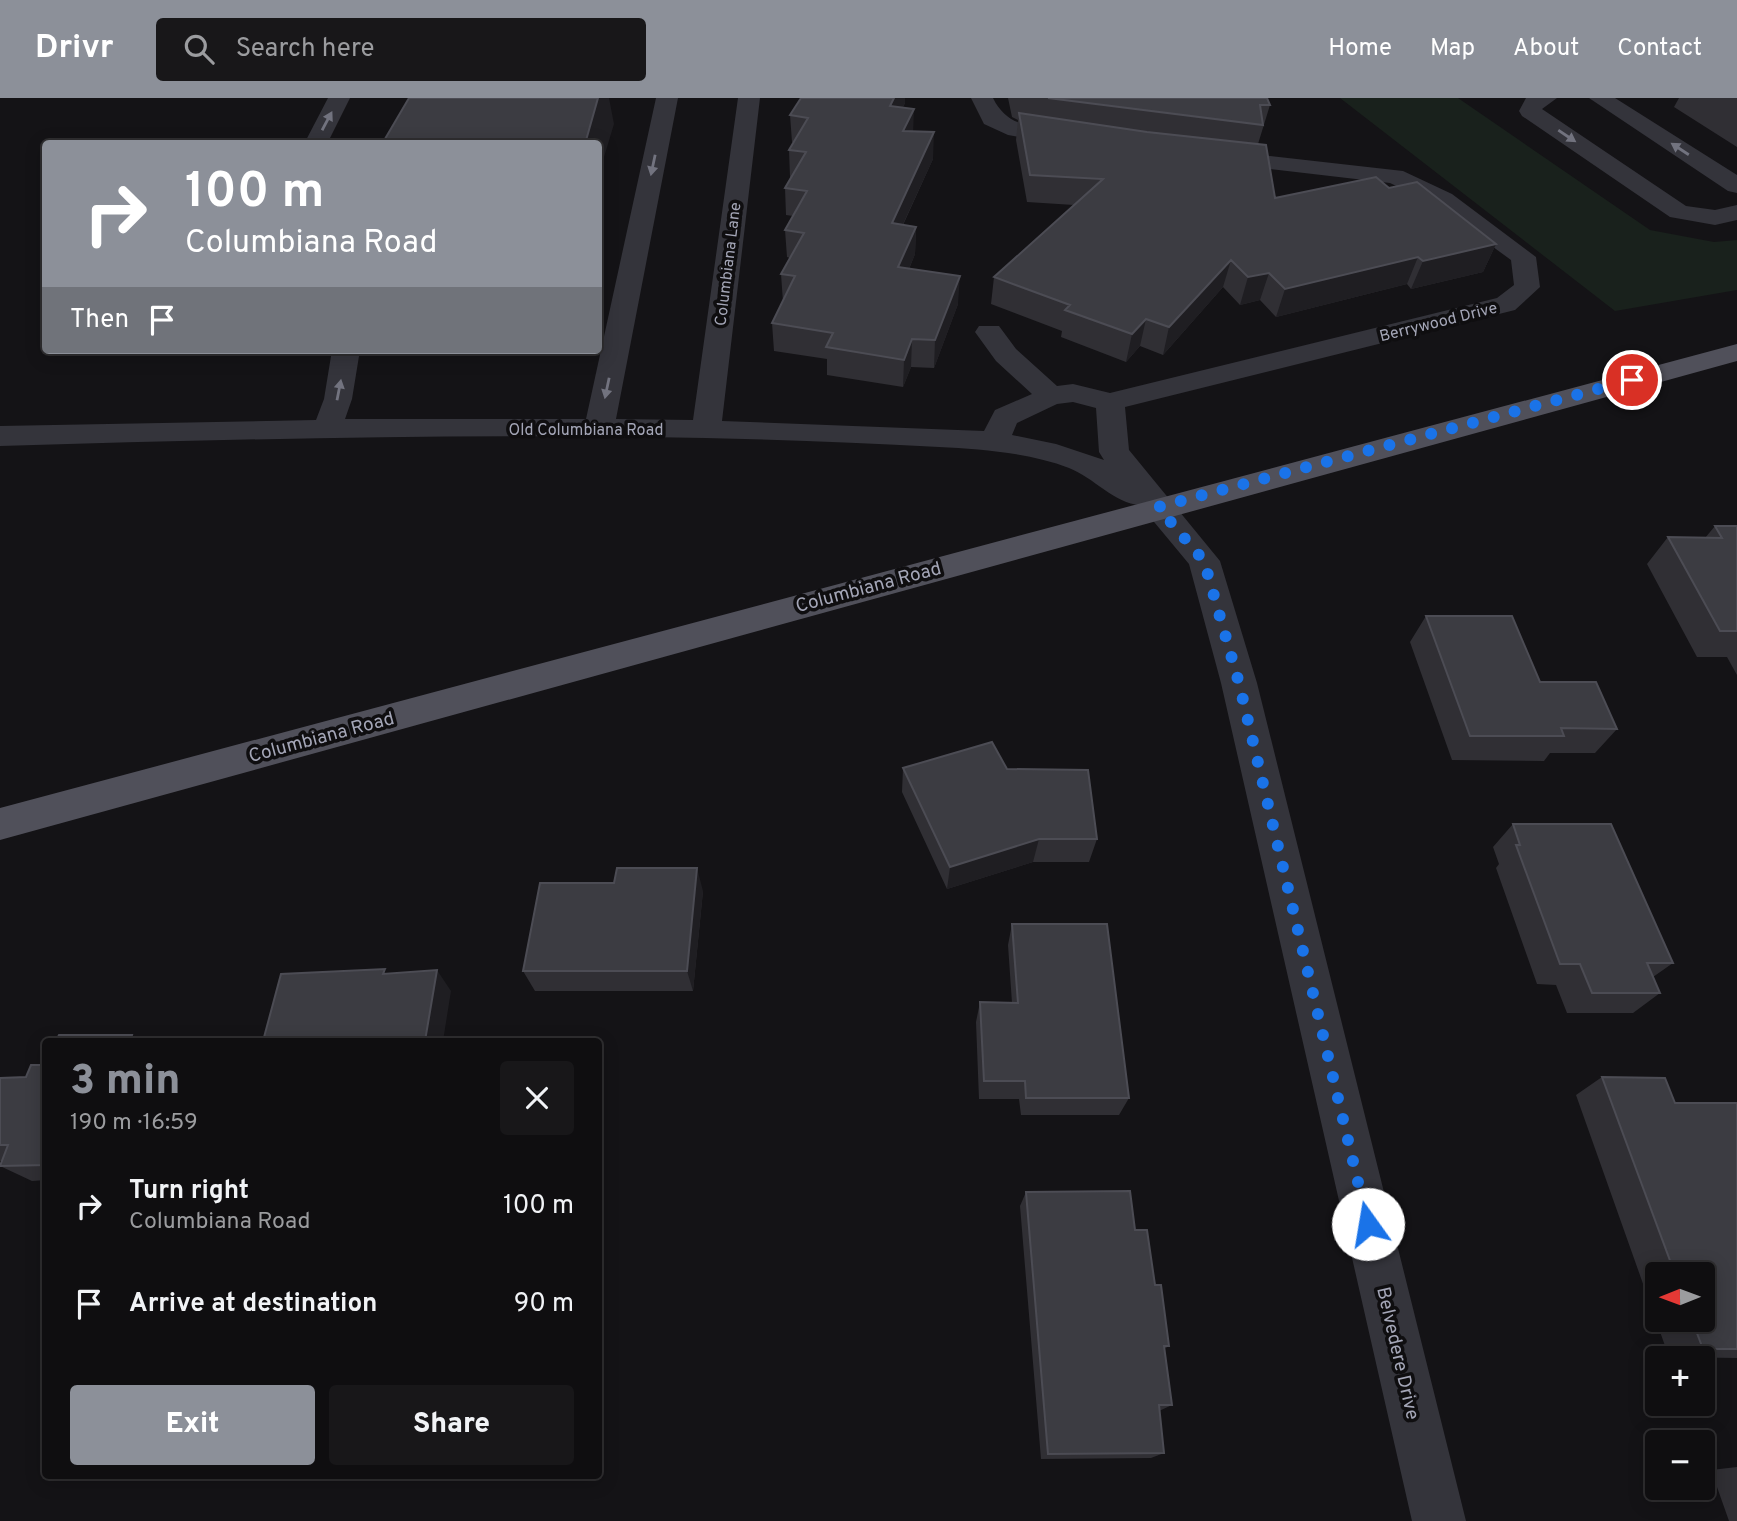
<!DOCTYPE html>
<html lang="en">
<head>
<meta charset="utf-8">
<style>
  body { margin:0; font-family:Overpass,sans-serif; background:#181719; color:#f1f3f6; height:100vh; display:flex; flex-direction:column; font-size:26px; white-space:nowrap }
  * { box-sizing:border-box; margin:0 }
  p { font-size:23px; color:#9b9c9f }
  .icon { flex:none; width:38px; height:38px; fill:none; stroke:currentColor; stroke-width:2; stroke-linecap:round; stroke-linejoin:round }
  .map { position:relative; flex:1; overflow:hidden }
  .panel { position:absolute; left:42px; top:940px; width:560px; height:441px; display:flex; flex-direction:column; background:#0f0e10; border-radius:7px; box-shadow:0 4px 18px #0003,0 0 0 2px #2f2e30 }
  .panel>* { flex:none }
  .banner { position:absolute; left:42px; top:42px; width:560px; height:214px; border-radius:7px; box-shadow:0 4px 18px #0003,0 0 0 2px #2f2e30; background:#8c9099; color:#fff; overflow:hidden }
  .needle { width:46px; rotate:269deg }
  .tools { position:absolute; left:1645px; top:1164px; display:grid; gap:14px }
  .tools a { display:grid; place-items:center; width:70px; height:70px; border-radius:7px; background:#0f0e10; box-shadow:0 4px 18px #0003,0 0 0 2px #2f2e30; font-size:35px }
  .pin { position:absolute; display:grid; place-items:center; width:60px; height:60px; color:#fff; margin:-30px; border:4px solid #fff; border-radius:50%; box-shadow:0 2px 7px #0007 }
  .me { position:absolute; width:77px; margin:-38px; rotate:347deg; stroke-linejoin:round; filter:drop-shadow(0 0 5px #0008) }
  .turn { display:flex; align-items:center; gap:24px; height:147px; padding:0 28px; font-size:32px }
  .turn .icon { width:91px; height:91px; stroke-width:2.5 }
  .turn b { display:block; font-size:49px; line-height:60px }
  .then { display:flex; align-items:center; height:66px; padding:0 28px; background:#0003; gap:14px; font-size:26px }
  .round { display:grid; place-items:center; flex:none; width:74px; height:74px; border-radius:7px; background:#181719 }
  .summary { display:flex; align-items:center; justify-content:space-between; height:119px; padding:0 28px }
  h1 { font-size:42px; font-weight:800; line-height:52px; color:#8c9099 }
  .primary-button { display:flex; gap:14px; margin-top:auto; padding:14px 28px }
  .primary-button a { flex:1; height:80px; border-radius:7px; background:#8c9099; color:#fff; font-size:28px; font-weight:800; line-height:80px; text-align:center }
  .primary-button a+a { background:#181719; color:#f1f3f6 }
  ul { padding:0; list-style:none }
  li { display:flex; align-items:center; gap:21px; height:98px; padding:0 28px }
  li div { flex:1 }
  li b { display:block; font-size:26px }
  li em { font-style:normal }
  header { display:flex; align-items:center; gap:42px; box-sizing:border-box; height:98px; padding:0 35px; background:#8c9099; color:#fff }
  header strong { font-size:33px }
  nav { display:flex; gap:38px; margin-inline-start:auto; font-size:24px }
  .search { width:490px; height:63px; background:#181719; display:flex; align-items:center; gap:18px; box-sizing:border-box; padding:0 24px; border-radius:7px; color:#9b9c9f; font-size:26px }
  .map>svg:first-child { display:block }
  .green { fill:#19211c }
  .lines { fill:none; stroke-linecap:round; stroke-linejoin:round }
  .minor { fill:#34343b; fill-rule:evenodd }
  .major { fill:#50505a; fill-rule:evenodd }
  .wall { fill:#302f34; fill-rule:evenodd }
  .shaded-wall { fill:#1f1e22 }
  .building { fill:#3c3c42; stroke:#4c4c54; stroke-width:2 }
  .oneway { fill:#72737f }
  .route { stroke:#1a73e8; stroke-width:12; stroke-dasharray:0 21.6 }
  .labels { text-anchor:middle; stroke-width:7; stroke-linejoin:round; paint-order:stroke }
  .far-street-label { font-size:16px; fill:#a4a6b7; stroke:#0f0e10 }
  .street-label { font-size:19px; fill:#a4a6b7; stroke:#0f0e10 }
</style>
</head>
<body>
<header>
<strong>Drivr</strong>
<div class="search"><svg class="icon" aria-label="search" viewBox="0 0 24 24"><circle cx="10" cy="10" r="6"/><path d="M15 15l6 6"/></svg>Search here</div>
<nav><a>Home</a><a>Map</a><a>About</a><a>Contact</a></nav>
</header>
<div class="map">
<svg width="1737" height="1423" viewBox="0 0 1737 1423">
  <rect width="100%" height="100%" fill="#141316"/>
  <path class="green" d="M1340 0H1458L1650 132 1714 144 1737 142V192L1615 213Z"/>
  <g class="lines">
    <path class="minor" d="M328 0H350L327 46H304Z
      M656 0H678L616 321 693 322 738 0H760L722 323 984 333 995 312 1032 296 996 263 975 234 979 228H999L1016 251 1057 288 1073 286 1110 295 1497 200 1514 187 1511 162 1434 106 1390 85 1210 64 1206 59 1210 54 1218 52 1403 73 1452 96 1536 159 1540 189 1515 212 1125 309 1129 352 1220 463 1257 585 1466 1423H1412L1221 585 1189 466 1140 407C1115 406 1093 379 1069 370 1030 355 981 351 939 349 627 331 313 339 0 348V328L316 322 324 301 332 252H360L352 301 345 321H586ZM1073 304 1096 310 1099 354 1104 362 1056 346 1012 337 1017 325 1057 306Z
      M971 0H993C1010 35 1043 27 1076 35L1079 40 1068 47 1008 37 984 26Z
      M1526 0H1557L1542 11 1686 108 1715 112 1737 107V122L1715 127 1670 119 1522 18 1519 13Z
      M1589 0H1615L1737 77V95L1728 93Z"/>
    <path class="major" d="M1737 246V263L0 742V710Z"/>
  </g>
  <path class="wall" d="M801 0H905V5L903 9 913 33 933 61 903 127 916 129 915 156 909 171 958 206 934 270 911 269 903 289 827 277V261L774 253 772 225 783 204 781 176 790 160 787 159 785 132 793 118 786 117 785 90 791 79H790L789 52 794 44H792L790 17Z
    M1008 0H1267L1270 7 1258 46 1275 100 1389 90 1496 146 1483 174 1411 191 1407 186 1276 219 1260 202 1240 207 1223 189 1163 257 1140 248 1126 264 1061 239 1062 233 991 206 994 179 1074 107 1027 104 1016 42 1018 22 1012 19Z
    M1679 0H1737V49L1674 9Z
    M1715 428H1737V577L1727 559H1697L1647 466 1668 439 1705 440Z
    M1426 518 1540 584 1617 631 1595 655H1550L1544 663 1452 662 1410 544Z
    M903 670 1007 671 1097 741 1089 764H1033L947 791 902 694Z
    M1513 726 1673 865 1653 879 1660 895 1633 915H1567L1556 887 1537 886 1496 770 1499 766 1493 749Z
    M703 793 693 893H535L523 873Z
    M1012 826 1129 1000 1119 1017H1021L1019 1001H979L976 924 980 904 1012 905 1008 847Z
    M46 967V1082L32 1083 0 1068 1 1063H0V980L26 979Z
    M1602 979 1675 1005H1737V1260L1669 1259 1576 997ZM1657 1176H1703V1222H1657Z
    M1026 1094 1135 1132 1155 1187 1169 1248 1164 1251 1172 1307 1159 1313 1164 1355 1151 1360 1041 1361 1020 1108Z
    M1737 1369V1423H1729L1711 1372Z"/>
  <path class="shaded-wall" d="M598 0H609L614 26 598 79V46H585Z
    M894 0H905V5L890 34V8Z
    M914 11 913 37 903 33Z
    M934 34 933 61 891 152 892 125Z
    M916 129 915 156 898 197V169Z
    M1496 146 1483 174 1411 191 1423 163Z
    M1418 159 1407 186 1276 219 1285 191Z
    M1231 162 1223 189 1163 257 1169 229Z
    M1269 175 1260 202 1240 207 1248 179Z
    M960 178 958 206 934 270 935 242Z
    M1146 221 1140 248 1126 264 1132 236Z
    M912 241 911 269 903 289 904 262Z
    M1039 741 1033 764 947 791 950 769Z
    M697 770 703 793 693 893 687 873Z
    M437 872 451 893 443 943H425Z
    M132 937 141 943H130Z"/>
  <path class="building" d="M409 0H598L585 46H382Z
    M801 0H894L890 8 914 11 903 33 934 34 892 125 916 129 898 169 960 178 935 242 912 241 904 262 826 249 833 235 772 225 795 178 781 176 804 135 785 132 807 93 785 90 806 54 789 52 808 20 790 17Z
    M1048 0H1267L1270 7H1260L1263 27Z
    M1019 15 1147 34 1266 47 1275 100 1376 79 1389 90 1417 84 1496 146 1423 163 1418 159 1285 191 1269 175 1248 179 1231 162 1169 229 1146 221 1132 236 1065 212 1070 207 994 179 1103 81 1030 77Z
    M1715 428H1737V533H1720L1668 439 1722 440Z
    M1426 518H1512L1540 584H1596L1617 631 1561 630 1564 638H1470Z
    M992 644 1007 671 1088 672 1097 741H1039L950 769 903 670Z
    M1513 726H1611L1673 865H1647L1660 895H1592L1580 866H1560L1516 747H1520Z
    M617 770H697L687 873H523L540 785H614Z
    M1012 826H1107L1129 1000H1026L1025 983H984L980 904 1018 905Z
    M385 871 383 876 437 872 425 943H263L281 876Z
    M59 937H132L130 943H56Z
    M31 967H46V1067L0 1068 8 1047H0V980L26 979Z
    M1602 979 1665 980 1675 1005H1737V1251H1703L1692 1222H1703V1176H1675Z
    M1130 1093 1135 1132H1147L1155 1187H1161L1169 1248H1164L1172 1307H1159L1164 1355 1048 1356 1026 1094Z"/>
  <defs><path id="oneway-solid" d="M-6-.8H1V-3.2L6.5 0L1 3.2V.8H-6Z" transform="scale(1.75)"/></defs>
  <g class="oneway">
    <use href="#oneway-solid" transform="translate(327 23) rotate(-62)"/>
    <use href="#oneway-solid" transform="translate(1567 38) rotate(34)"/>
    <use href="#oneway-solid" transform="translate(1680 51) rotate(-147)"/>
    <use href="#oneway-solid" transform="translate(653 67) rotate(102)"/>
    <use href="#oneway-solid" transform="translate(607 290) rotate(102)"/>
    <use href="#oneway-solid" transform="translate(339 292) rotate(-79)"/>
  </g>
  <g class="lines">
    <path class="route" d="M1368 1126 1239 585 1204 463 1158 409 1632 282"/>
  </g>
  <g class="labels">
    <g class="far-street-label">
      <text transform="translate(727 166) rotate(-83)" y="6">Columbiana Lane</text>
      <text transform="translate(1438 223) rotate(-14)" y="6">Berrywood Drive</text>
      <text x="586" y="337">Old Columbiana Road</text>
    </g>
    <g class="street-label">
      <text transform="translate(868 488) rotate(-15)" y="7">Columbiana Road</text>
      <text transform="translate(321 638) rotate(-15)" y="7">Columbiana Road</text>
      <text transform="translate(1399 1255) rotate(77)" y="7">Belvedere Drive</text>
    </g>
  </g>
</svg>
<div class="tools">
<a><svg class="needle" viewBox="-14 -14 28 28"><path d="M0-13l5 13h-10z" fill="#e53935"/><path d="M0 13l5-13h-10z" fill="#9b9c9f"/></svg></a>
<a>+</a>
<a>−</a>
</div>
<div class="pin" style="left:1632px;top:282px;background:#d93025"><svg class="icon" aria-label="arrive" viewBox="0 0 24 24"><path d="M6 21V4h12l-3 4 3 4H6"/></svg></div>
<svg class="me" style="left:1368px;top:1126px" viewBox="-20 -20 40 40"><circle r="19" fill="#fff"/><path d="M0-13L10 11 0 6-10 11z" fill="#1a73e8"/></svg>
<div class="banner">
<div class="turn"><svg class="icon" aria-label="right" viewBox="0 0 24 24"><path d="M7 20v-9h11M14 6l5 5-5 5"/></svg><div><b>100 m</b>Columbiana Road</div></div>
<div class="then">Then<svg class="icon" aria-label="arrive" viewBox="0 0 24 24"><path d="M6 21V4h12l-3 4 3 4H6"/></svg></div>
</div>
<section class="panel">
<div class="summary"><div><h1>3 min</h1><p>190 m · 16:59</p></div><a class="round"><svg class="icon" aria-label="close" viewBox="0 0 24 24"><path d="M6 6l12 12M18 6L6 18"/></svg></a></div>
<ul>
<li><svg class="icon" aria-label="right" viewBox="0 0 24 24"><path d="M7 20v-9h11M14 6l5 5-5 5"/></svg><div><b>Turn right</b><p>Columbiana Road</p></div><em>100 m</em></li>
<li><svg class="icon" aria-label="arrive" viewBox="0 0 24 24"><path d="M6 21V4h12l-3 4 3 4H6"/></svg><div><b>Arrive at destination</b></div><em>90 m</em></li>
</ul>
<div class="primary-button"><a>Exit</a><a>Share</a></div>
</section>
</div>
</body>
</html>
